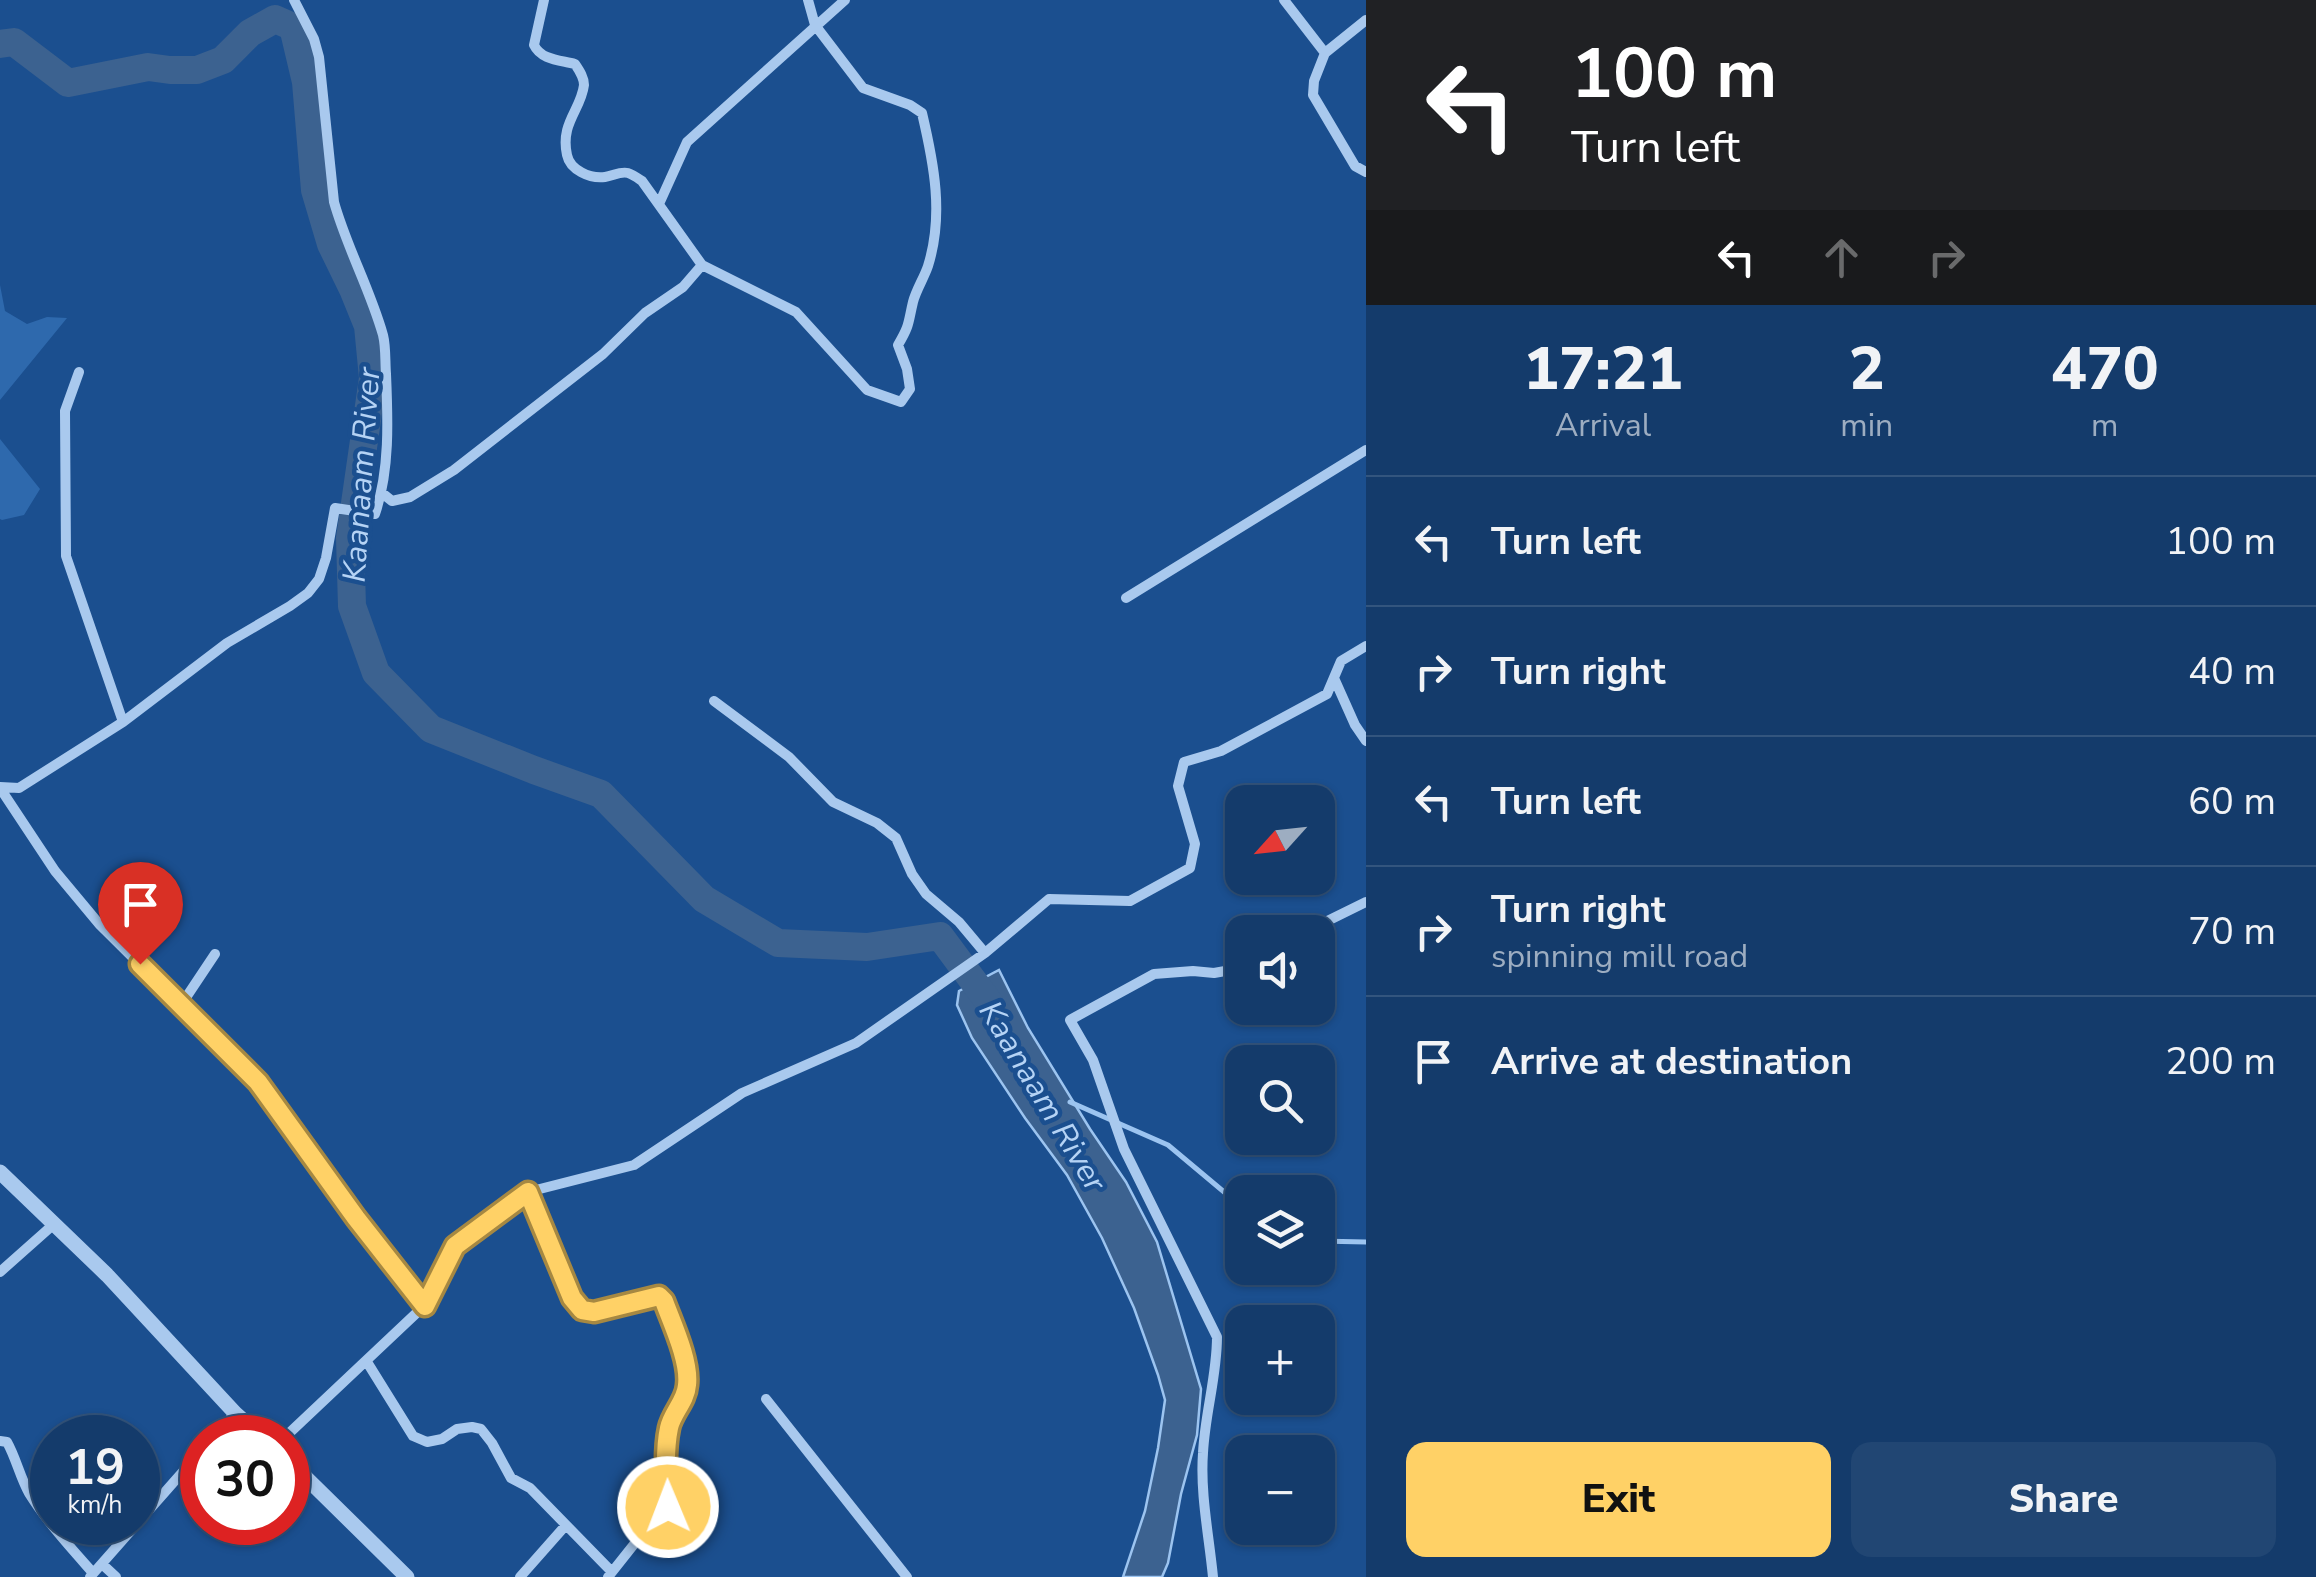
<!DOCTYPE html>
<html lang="en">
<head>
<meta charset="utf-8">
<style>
  body { margin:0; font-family:"Nunito Sans",sans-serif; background:#214673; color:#f1f3f6; height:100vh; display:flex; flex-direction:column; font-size:38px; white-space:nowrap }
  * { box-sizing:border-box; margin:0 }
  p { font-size:32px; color:#9dadc1 }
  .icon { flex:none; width:55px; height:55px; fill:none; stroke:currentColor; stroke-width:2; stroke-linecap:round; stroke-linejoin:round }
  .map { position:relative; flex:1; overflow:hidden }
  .side { display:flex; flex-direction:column; background:#143b6b; width:950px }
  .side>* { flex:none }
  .hud { background:#202124; color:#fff; overflow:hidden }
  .needle { width:65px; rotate:243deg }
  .buttons { position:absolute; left:1225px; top:785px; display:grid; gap:20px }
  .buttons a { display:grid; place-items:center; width:110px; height:110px; border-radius:20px; background:#143b6b; box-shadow:0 2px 8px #0004,0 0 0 2px #33557e; font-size:50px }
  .speed { position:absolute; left:30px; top:1415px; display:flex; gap:20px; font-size:50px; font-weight:700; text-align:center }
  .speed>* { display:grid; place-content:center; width:130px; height:130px; border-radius:50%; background:#143b6b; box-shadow:0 2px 8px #0004,0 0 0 2px #33557e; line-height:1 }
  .speed small { font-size:25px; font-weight:400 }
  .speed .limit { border:15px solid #d22; background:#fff; color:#111 }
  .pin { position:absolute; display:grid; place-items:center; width:85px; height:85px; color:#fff; margin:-102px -42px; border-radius:50% 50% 50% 0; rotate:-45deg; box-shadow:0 0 10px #0007 }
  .pin .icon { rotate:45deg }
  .me { position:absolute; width:110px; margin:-55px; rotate:359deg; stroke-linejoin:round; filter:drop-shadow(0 0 8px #0008) }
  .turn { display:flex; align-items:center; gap:35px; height:210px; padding:0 40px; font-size:45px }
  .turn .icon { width:130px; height:130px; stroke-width:2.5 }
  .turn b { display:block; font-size:70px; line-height:85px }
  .lanes { display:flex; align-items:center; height:95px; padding:0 40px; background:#0003; justify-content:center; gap:50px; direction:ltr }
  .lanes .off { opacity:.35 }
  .eta { display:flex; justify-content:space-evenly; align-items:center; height:170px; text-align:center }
  .eta b { font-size:60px; font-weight:800; line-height:70px }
  .primary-button { display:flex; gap:20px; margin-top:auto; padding:20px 40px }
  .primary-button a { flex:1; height:115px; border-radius:20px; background:#ffd166; color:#111; font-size:40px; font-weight:800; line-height:115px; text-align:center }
  .primary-button a+a { background:#214673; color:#f1f3f6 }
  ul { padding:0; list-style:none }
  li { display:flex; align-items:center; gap:30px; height:130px; padding:0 40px; border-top:2px solid #33557e }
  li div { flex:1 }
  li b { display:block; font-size:38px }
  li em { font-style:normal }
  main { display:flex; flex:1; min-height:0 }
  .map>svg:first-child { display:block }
  .green { fill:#2e69ad }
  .water { fill:#3c6290; stroke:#9cc4f0; stroke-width:2.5 }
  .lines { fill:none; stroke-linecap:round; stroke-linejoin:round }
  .stream { stroke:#9cc4f0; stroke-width:5 }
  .river { stroke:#3c6290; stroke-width:28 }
  .minor { stroke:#a9c9ee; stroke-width:10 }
  .tertiary { stroke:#a9c9ee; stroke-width:15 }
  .route-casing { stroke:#a68842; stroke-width:25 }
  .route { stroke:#ffd166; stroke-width:18 }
  .labels { text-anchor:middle; stroke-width:9; stroke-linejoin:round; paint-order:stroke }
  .water-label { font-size:32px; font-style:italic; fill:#b5d3f5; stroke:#1b4f8f }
</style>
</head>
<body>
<main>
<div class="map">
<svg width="1366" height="1577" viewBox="0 0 1366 1577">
  <rect width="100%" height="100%" fill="#1b4f8f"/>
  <path class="green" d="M0 285 5 311 27 324 47 317 67 318 0 400Z
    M0 439 40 489 24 515 2 520 0 519Z"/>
  <path class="water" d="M999 970 1028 1028 1090 1129 1126 1182 1157 1242 1201 1389 1197 1435 1181 1494 1168 1563 1162 1577H1123L1145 1511 1158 1448 1165 1400 1158 1375 1134 1308 1102 1238 1067 1175 1025 1118 972 1038 957 1005 959 991Z"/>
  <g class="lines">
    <path class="stream" d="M1070 1102 1168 1145 1242 1207
      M1318 1241 1366 1242"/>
    <path class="river" d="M0 44 14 42 68 83 148 67 170 70H197L223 60 250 33 275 19 293 27 306 82 315 190 331 244 353 289 368 326 373 378 350 538 352 606 376 673 431 729 534 770 601 794 704 899 778 943 867 947 940 936 997 1013"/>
    <path class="minor" d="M544 0 534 45C541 60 560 60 575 64 579 70 584 77 584 85 581 110 560 123 567 155 570 170 590 179 605 177 613 176 620 171 628 173 632 174 639 179 642 181L702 265 796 312 867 390 901 402 910 389 907 369 898 345C910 325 908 323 913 302 916 290 924 278 928 266 944 215 934 164 922 113L910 105 863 88 815 25 808 0
      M1284 0 1325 53 1314 81 1313 95 1355 166 1366 172
      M1325 53 1366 20
      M659 204 687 142 845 0
      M79 372 65 411 66 556 123 722
      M382 493 392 501 410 497 454 470 603 354 645 313 683 287 702 265
      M1126 598 1366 450
      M1334 678 1355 725 1366 741
      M714 701 789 757 833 802 877 823 896 838 912 874 926 894 959 922 985 953
      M0 787 19 788 123 722 227 643 290 606 308 593 319 579 326 558 335 508 375 514C390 470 388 420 386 374 385 361 386 347 383 335 370 289 347 248 334 202L319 57 314 39 294 0
      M0 788 55 871 100 925 258 1082 356 1218 425 1305
      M1305 932 1366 902
      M181 1005 215 954
      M528 1192 572 1298 582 1310 594 1312 659 1296 664 1301C671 1323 689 1361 687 1385 686 1401 672 1413 669 1428 664 1451 666 1484 668 1507L639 1538 608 1577
      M0 1272 54 1224
      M367 1362 413 1436 427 1442 442 1439 457 1429 472 1427 481 1429 492 1443 511 1478 530 1488 612 1572
      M766 1399 907 1577
      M214 1438 235 1413
      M284 1438 425 1305 455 1247 528 1192 634 1165 742 1093 856 1043 985 953 1049 899 1130 901 1190 868 1195 844 1178 786 1184 762 1221 751 1327 694 1341 661 1366 646
      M0 1441 7 1442C16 1458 20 1477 29 1493 47 1522 71 1548 93 1573
      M102 1564 116 1577
      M90 1577 202 1450
      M520 1577 566 1525
      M1213 1577C1209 1536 1200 1493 1203 1453 1205 1413 1217 1376 1217 1337L1124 1149 1093 1060 1070 1020 1154 974 1193 971 1214 973 1242 968"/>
    <path class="tertiary" d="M0 1172 107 1275 235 1413 263 1438
      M288 1460 407 1577"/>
  </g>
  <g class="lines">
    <g class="route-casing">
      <path id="route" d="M140 964 258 1082 356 1218 425 1306 455 1246 528 1192 572 1298 582 1310 594 1312 659 1296 664 1301C672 1323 690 1361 687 1385 686 1401 672 1413 669 1428 664 1451 666 1484 668 1507"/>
    </g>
    <use href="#route" class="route"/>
  </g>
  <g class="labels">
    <g class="water-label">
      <text transform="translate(361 475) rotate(-86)" y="11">Kaanaam River</text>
      <text transform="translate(1043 1096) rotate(59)" y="11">Kaanaam River</text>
    </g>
  </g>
</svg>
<div class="buttons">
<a><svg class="needle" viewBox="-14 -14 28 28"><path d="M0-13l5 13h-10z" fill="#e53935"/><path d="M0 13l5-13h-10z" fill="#9dadc1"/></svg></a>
<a><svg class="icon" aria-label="sound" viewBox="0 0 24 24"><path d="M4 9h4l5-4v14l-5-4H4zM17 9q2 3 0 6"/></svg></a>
<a><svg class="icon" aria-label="search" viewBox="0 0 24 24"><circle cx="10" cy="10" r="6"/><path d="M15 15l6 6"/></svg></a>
<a><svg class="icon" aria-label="layers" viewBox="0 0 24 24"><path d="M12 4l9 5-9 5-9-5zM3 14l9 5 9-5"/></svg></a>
<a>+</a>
<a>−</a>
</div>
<div class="speed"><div>19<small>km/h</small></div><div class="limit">30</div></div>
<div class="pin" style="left:140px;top:964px;background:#d93025"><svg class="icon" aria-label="arrive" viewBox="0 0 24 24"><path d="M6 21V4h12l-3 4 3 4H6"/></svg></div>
<svg class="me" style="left:668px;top:1507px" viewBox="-20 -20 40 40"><circle r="17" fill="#ffd166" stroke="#fff" stroke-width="3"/><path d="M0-11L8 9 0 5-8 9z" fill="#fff"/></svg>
</div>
<section class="side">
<div class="hud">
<div class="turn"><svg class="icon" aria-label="left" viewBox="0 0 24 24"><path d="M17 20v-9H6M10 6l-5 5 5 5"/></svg><div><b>100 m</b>Turn left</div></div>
<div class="lanes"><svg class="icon" aria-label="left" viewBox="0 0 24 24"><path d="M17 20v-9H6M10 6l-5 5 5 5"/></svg><svg class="icon off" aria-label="ahead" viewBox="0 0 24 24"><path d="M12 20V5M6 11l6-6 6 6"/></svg><svg class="icon off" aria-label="right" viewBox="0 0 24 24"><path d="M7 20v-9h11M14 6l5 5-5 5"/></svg></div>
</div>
<div class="eta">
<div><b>17:21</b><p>Arrival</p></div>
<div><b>2</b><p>min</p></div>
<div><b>470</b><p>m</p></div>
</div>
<ul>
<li><svg class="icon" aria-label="left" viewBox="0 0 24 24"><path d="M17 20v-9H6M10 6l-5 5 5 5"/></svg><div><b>Turn left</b></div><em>100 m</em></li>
<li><svg class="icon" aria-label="right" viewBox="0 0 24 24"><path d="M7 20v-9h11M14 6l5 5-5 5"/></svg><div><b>Turn right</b></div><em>40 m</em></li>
<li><svg class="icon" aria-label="left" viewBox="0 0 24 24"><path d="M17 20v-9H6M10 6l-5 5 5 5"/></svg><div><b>Turn left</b></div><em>60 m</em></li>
<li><svg class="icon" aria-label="right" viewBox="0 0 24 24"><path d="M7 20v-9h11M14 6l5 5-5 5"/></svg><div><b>Turn right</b><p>spinning mill road</p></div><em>70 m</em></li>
<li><svg class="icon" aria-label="arrive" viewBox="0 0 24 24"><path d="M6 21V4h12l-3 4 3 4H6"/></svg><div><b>Arrive at destination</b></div><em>200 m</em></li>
</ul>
<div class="primary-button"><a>Exit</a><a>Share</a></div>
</section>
</main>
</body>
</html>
